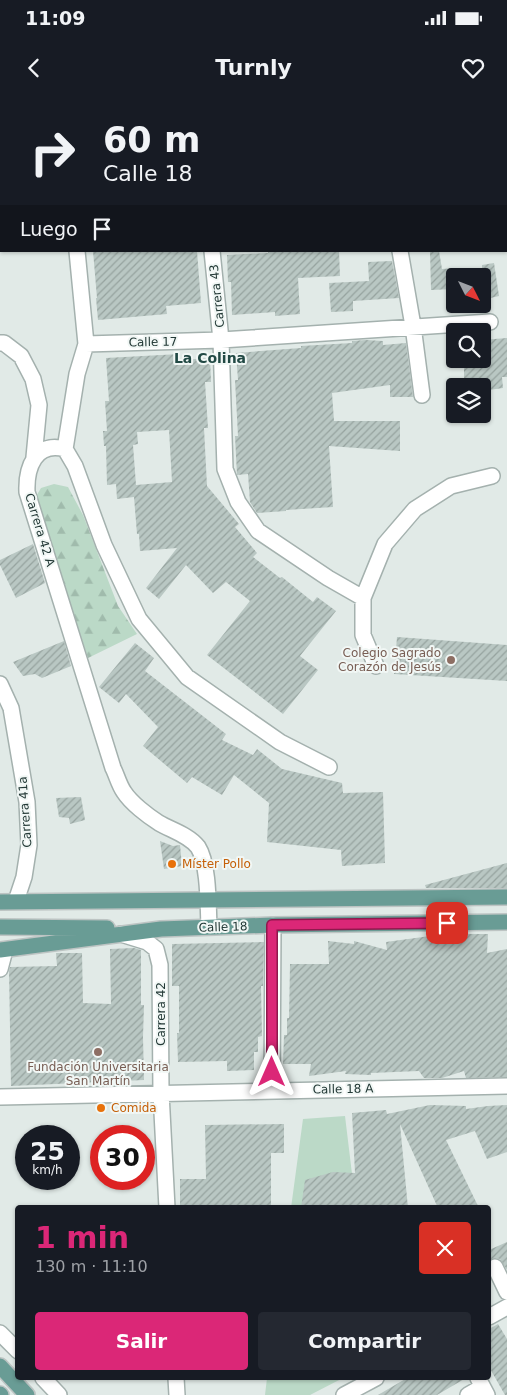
<!DOCTYPE html>
<html lang="es">
<head>
<meta charset="utf-8">
<style>
  body { margin:0; font-family:"DejaVu Sans",sans-serif; background:#242831; color:#f1f3f6; height:100vh; display:flex; flex-direction:column; font-size:19px; white-space:nowrap }
  * { box-sizing:border-box; margin:0 }
  p { font-size:16px; color:#9ea1a6 }
  .icon { flex:none; width:28px; height:28px; fill:none; stroke:currentColor; stroke-width:2; stroke-linecap:round; stroke-linejoin:round }
  .map { position:relative; flex:1; overflow:hidden }
  .panel { position:absolute; left:15px; top:1105px; width:476px; height:175px; display:flex; flex-direction:column; background:#171b24; border-radius:5px; box-shadow:0 1px 4px #0004 }
  .panel>* { flex:none }
  .banner { position:absolute; left:0px; top:0px; width:508px; height:152px; box-shadow:0 1px 4px #0004; background:#171b24; color:#f1f3f6; overflow:hidden }
  .needle { width:32px; rotate:132deg }
  .buttons { position:absolute; left:446px; top:168px; display:grid; gap:10px }
  .buttons a { display:grid; place-items:center; width:45px; height:45px; border-radius:5px; background:#171b24; box-shadow:0 1px 4px #0004; font-size:25px }
  .speed { position:absolute; left:15px; top:1025px; display:flex; gap:10px; font-size:25px; font-weight:700; text-align:center }
  .speed>* { display:grid; place-content:center; width:65px; height:65px; border-radius:50%; background:#171b24; box-shadow:0 1px 4px #0004; line-height:1 }
  .speed small { font-size:12px; font-weight:400 }
  .speed .limit { border:8px solid #d22; background:#fff; color:#111 }
  .pin { position:absolute; display:grid; place-items:center; width:42px; height:42px; color:#fff; margin:-21px; border-radius:10px; box-shadow:0 2px 8px #0006 }
  .me { position:absolute; width:55px; margin:-28px; rotate:0deg; stroke-linejoin:round; filter:drop-shadow(0 0 4px #0008) }
  .turn { display:flex; align-items:center; gap:18px; height:105px; padding:0 20px; font-size:22px }
  .turn .icon { width:65px; height:65px; stroke-width:2.5 }
  .turn b { display:block; font-size:35px; line-height:42px }
  .then { display:flex; align-items:center; height:48px; padding:0 20px; background:#0003; gap:10px; font-size:19px }
  .round { display:grid; place-items:center; flex:none; width:52px; height:52px; border-radius:5px; background:#242831 }
  .summary { display:flex; align-items:center; justify-content:space-between; height:85px; padding:0 20px }
  h1 { font-size:30px; font-weight:700; line-height:38px; color:#db2777 }
  .button { display:flex; gap:10px; margin-top:auto; padding:10px 20px }
  .button a { flex:1; height:58px; border-radius:5px; background:#db2777; color:#fff; font-size:20px; font-weight:700; line-height:58px; text-align:center }
  .button a+a { background:#242831; color:#f1f3f6 }
  .status { display:flex; justify-content:space-between; align-items:center; height:35px; padding:0 25px; background:#171b24; direction:ltr }
  .status svg { height:14px; fill:currentColor }
  header { display:flex; justify-content:space-between; align-items:center; height:65px; padding:0 20px; background:#171b24; font-size:22px; font-weight:700 }
  .map>svg:first-child { display:block }
  .grass { fill:#bbd9c7 }
  .forest { fill:url(#forest-firs) }
  .building { fill:url(#building-hatch); fill-rule:evenodd }
  .lines { fill:none; stroke-linecap:round; stroke-linejoin:round }
  .minor-casing { stroke:#a4b1ae; stroke-width:18 }
  .major-casing { stroke:#bdc4c3; stroke-width:18 }
  .minor { stroke:#fff; stroke-width:15 }
  .major { stroke:#699c95; stroke-width:15 }
  .route-casing { stroke:#8e194d; stroke-width:12 }
  .route { stroke:#db2777; stroke-width:9 }
  .education-dot { fill:#8d6e63; stroke:#f1f7f5; stroke-width:2 }
  .food-dot { fill:#e8710a; stroke:#f1f7f5; stroke-width:2 }
  .labels { text-anchor:middle; stroke-width:4; stroke-linejoin:round; paint-order:stroke }
  .street-label { font-size:12px; fill:#233936; stroke:#f1f7f5 }
  .education-label { font-size:12px; fill:#785e54; stroke:#f1f7f5; text-anchor:end }
  .food-label { font-size:12px; fill:#c56008; stroke:#f1f7f5; text-anchor:start }
  .neighbourhood-label { font-size:14px; font-weight:bold; fill:#214944; stroke:#f1f7f5 }
</style>
</head>
<body>
<div class="status"><b>11:09</b><svg viewBox="0 0 49 12"><path d="M0 12V9h3v3zM5 12V6h3v6zM10 12V3h3v9zM15 12V0h3v12zM26 1h20v11H26zM47 4h2v5h-2z"/></svg></div>
<header><svg class="icon" aria-label="back" viewBox="0 0 24 24"><path d="M15 5l-7 7 7 7"/></svg>Turnly<svg class="icon" aria-label="heart" viewBox="0 0 24 24"><path d="M12 20l-8-8c-3-5 5-10 8-4 3-6 11-1 8 4z"/></svg></header>
<div class="map">
<svg width="507" height="1295" viewBox="0 0 507 1295">
  <defs>
    <pattern id="forest-firs" width="22" height="20" patternUnits="userSpaceOnUse" patternTransform="scale(1.25)"><rect width="22" height="20" fill="#bbd9c7"/><path d="M5 1l3.5 6h-7zM16 11l3.5 6h-7z" fill="#a0bbac"/></pattern>
    <pattern id="building-hatch" width="6" height="6" patternUnits="userSpaceOnUse" patternTransform="scale(1.25)"><rect width="6" height="6" fill="#b9c7c3"/><path d="M-1 1l2-2M0 6l6-6M5 7l2-2" fill="none" stroke="#96a39f"/></pattern>
  </defs>
  <rect width="100%" height="100%" fill="#e1eae7"/>
  <path class="grass" d="M345 1016 356 1107 291 1108 303 1019Z
    M267 1278H343L310 1295H265Z"/>
  <path class="forest" d="M54 384 68 387 83 415 118 506 137 534 88 558 35 398 41 388Z"/>
  <path class="building" d="M93 151H197L201 203 166 206 167 214 98 220 96 198H97Z
    M276 151H339L340 176 298 178 300 214 275 216V212L232 215 231 182H228L227 155 268 153V152Z
    M430 151H439L442 169 455 168V189L431 190Z
    M392 161 399 198 353 201V211L331 212 329 183 369 181 368 162Z
    M494 163 499 196 482 200V165Z
    M507 238V277H502L503 288 482 291V286H464V259H482V240Z
    M366 240 383 241V245L406 243 413 297H390V285L332 293 334 321H400V351L329 346 333 407 286 410V411L257 413 250 402 248 374 237 375 235 336H238L235 280H238L236 253 301 248V246L352 243V241Z
    M180 254V260L210 258 211 282H205L208 328H204L207 386 239 424 235 427 257 453 253 457 280 478 282 477 313 502 317 497 336 511 300 556 318 570 283 614 207 555 250 501 226 482 213 493 186 465 159 499 146 488 177 448 140 451 139 434H137L134 397 117 399 116 384 107 385 106 346H104L103 331H107L105 301H109L106 258ZM169 330 172 382 136 385 133 345 138 344 137 332Z
    M33 444 45 483 16 498 0 465V460Z
    M397 537 507 545V581L394 574Z
    M64 541 71 566 42 578 35 574 23 576 13 562Z
    M135 543 154 558 145 571 226 634 222 640 253 655 257 649 282 669 342 683 343 693 383 692 385 763 342 766 341 750 267 742 269 703 234 675 222 695 192 677 187 683 143 646 158 627 126 594 119 603 99 587Z
    M81 697 85 720 70 724 69 718 59 717 56 698Z
    M160 741 173 746 180 745 182 766 164 769Z
    M507 763V788H426L425 785Z
    M445 834H488L487 853 507 849V977L466 978 464 971 442 978H424L419 971 371 973V975L345 974 346 971 309 976 311 964H283L284 935H287V918H289L290 864H329L328 841 354 844V841L387 850 386 842Z
    M264 842 263 886H261L262 936 258 937V952H254V970L227 971V961L178 962 177 933H179V886H172V844Z
    M134 848 141 850V905H144L143 937 144 980 11 986 9 871 10 867 57 866 56 853H82L83 903 111 904 110 849Z
    M430 1005 466 1006V1009L488 1006 507 1005V1052L487 1059 475 1031 446 1040 479 1108H438L400 1024 408 1108H301L305 1080 333 1072 355 1073 352 1013 386 1010 387 1014Z
    M284 1024V1053H271V1108H180V1079H206L205 1025Z
    M507 1142V1170L500 1159 495 1158 489 1160V1150Z
    M498 1224 507 1239V1295H505L489 1267V1229Z
    M407 1278H466L437 1295H378Z"/>
  <g class="lines">
    <g class="minor-casing">
      <path id="minor" d="M63 0V1
        M198 0V1
        M314 0 319 1
        M488 0V1
        M393 1V0
        M212 151 221 240 225 369 238 402 258 431 328 478 363 498
        M400 151 413 226 422 295
        M0 243H4L21 256 33 279 39 305 34 357
        M86 244 221 240 490 222
        M65 349 77 274 86 244 77 151
        M376 566 363 535V498L385 444 415 409 451 386 492 376
        M0 584 11 608 27 702 29 745 24 777 16 801
        M209 827C208 807 209 764 198 747 189 735 171 730 159 723 148 716 131 703 124 692 119 685 117 676 113 668L27 392C26 368 35 341 65 349L75 366 104 445 139 519 187 577 280 642 329 667
        M121 834 147 842 156 849 160 865 161 993 167 1108
        M0 869 5 850
        M272 990 273 825
        M0 997 507 986
        M495 1167 507 1192
        M489 1217 507 1207
        M0 1233 18 1251
        M43 1278 59 1295
        M176 1278 177 1295
        M478 1278 487 1295
        M344 1295 376 1278
        M468 1295 482 1287"/>
    </g>
    <g class="major-casing">
      <path id="major" d="M0 802 507 797
        M0 827 107 828
        M0 850 161 829 273 825 507 822
        M0 1266 27 1295
        M0 1294 1 1295"/>
    </g>
    <use href="#minor" class="minor"/>
    <use href="#major" class="major"/>
  </g>
  <g class="lines">
    <g class="route-casing">
      <path id="route" d="M272 972V825L447 823"/>
    </g>
    <use href="#route" class="route"/>
  </g>
  <g class="education-dot">
    <circle cx="451" cy="560" r="5"/>
    <circle cx="98" cy="952" r="5"/>
  </g>
  <g class="food-dot">
    <circle cx="172" cy="764" r="5"/>
    <circle cx="101" cy="1008" r="5"/>
  </g>
  <g class="labels">
    <g class="street-label">
      <text transform="translate(217 196) rotate(-96)" y="4">Carrera 43</text>
      <text transform="translate(153 242) rotate(-1)" y="4">Calle 17</text>
      <text transform="translate(40 430) rotate(73)" y="4">Carrera 42 A</text>
      <text transform="translate(25 712) rotate(-94)" y="4">Carrera 41a</text>
      <text transform="translate(223 827) rotate(-2)" y="4">Calle 18</text>
      <text transform="translate(161 914) rotate(-90)" y="4">Carrera 42</text>
      <text transform="translate(343 989) rotate(-1)" y="4">Calle 18 A</text>
    </g>
    <g class="education-label">
      <text x="441" y="557">Colegio Sagrado<tspan x="441" dy="14">Corazón de Jesús</tspan></text>
      <text x="98" y="971" text-anchor="middle">Fundación Universitaria<tspan x="98" dy="14">San Martín</tspan></text>
    </g>
    <g class="food-label">
      <text x="182" y="768">Míster Pollo</text>
      <text x="111" y="1012">Comida</text>
    </g>
    <g class="neighbourhood-label">
      <text x="210" y="263">La Colina</text>
    </g>
  </g>
</svg>
<div class="buttons">
<a><svg class="needle" viewBox="-14 -14 28 28"><path d="M0-13l5 13h-10z" fill="#e53935"/><path d="M0 13l5-13h-10z" fill="#9ea1a6"/></svg></a>
<a><svg class="icon" aria-label="search" viewBox="0 0 24 24"><circle cx="10" cy="10" r="6"/><path d="M15 15l6 6"/></svg></a>
<a><svg class="icon" aria-label="layers" viewBox="0 0 24 24"><path d="M12 4l9 5-9 5-9-5zM3 14l9 5 9-5"/></svg></a>
</div>
<div class="speed"><div>25<small>km/h</small></div><div class="limit">30</div></div>
<div class="pin" style="left:447px;top:823px;background:#d93025"><svg class="icon" aria-label="arrive" viewBox="0 0 24 24"><path d="M6 21V4h12l-3 4 3 4H6"/></svg></div>
<svg class="me" style="left:272px;top:972px" viewBox="-20 -20 40 40"><path d="M0-17L14 15 0 8-14 15z" fill="#db2777" stroke="#fff" stroke-width="4"/></svg>
<div class="banner">
<div class="turn"><svg class="icon" aria-label="right" viewBox="0 0 24 24"><path d="M7 20v-9h11M14 6l5 5-5 5"/></svg><div><b>60 m</b>Calle 18</div></div>
<div class="then">Luego<svg class="icon" aria-label="arrive" viewBox="0 0 24 24"><path d="M6 21V4h12l-3 4 3 4H6"/></svg></div>
</div>
<section class="panel">
<div class="summary"><div><h1>1 min</h1><p>130 m · 11:10</p></div><a class="round" style="background:#d93025;color:#fff"><svg class="icon" aria-label="close" viewBox="0 0 24 24"><path d="M6 6l12 12M18 6L6 18"/></svg></a></div>
<div class="button"><a>Salir</a><a>Compartir</a></div>
</section>
</div>
</body>
</html>
